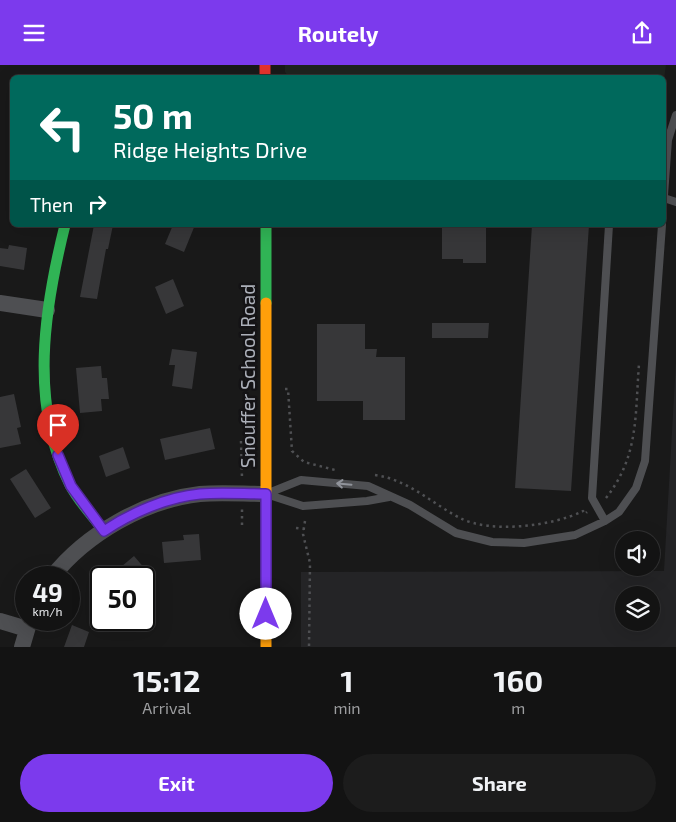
<!DOCTYPE html>
<html lang="en">
<head>
<meta charset="utf-8">
<style>
  body { margin:0; font-family:"Exo 2",sans-serif; background:#1c1c1c; color:#f1f3f6; height:100vh; display:flex; flex-direction:column; font-size:19px; white-space:nowrap }
  * { box-sizing:border-box; margin:0 }
  p { font-size:16px; color:#9d9ea0 }
  .icon { flex:none; width:28px; height:28px; fill:none; stroke:currentColor; stroke-width:2; stroke-linecap:round; stroke-linejoin:round }
  .map { position:relative; height:582px; overflow:hidden }
  .details { display:flex; flex-direction:column; background:#131313; flex:1 }
  .details>* { flex:none }
  .top-card { position:absolute; left:10px; top:10px; width:656px; height:152px; border-radius:8px; box-shadow:0 5px 20px #0002,0 0 0 1px #323233; background:#00695c; color:#fff; overflow:hidden }
  .controls { position:absolute; left:615px; top:466px; display:grid; gap:10px }
  .controls a { display:grid; place-items:center; width:45px; height:45px; border-radius:50%; background:#131313; box-shadow:0 5px 20px #0002,0 0 0 1px #323233; font-size:25px }
  .speed { position:absolute; left:15px; top:501px; display:flex; gap:10px; font-size:25px; font-weight:700; text-align:center }
  .speed>* { display:grid; place-content:center; width:65px; height:65px; border-radius:50%; background:#131313; box-shadow:0 5px 20px #0002,0 0 0 1px #323233; line-height:1 }
  .speed small { font-size:12px; font-weight:400 }
  .speed .limit { border:2px solid #111; border-radius:8px; background:#fff; color:#111 }
  .pin { position:absolute; display:grid; place-items:center; width:42px; height:42px; color:#fff; margin:-51px -21px; border-radius:50% 50% 50% 0; rotate:-45deg; box-shadow:0 0 5px #0007 }
  .pin .icon { rotate:45deg }
  .me { position:absolute; width:55px; margin:-28px; rotate:0deg; stroke-linejoin:round; filter:drop-shadow(0 0 4px #0008) }
  .turn { display:flex; align-items:center; gap:18px; height:105px; padding:0 20px; font-size:22px }
  .turn .icon { width:65px; height:65px; stroke-width:2.5 }
  .turn b { display:block; font-size:35px; line-height:42px }
  .then { display:flex; align-items:center; height:48px; padding:0 20px; background:#0003; gap:10px; font-size:19px }
  .eta { display:flex; justify-content:space-evenly; align-items:center; height:85px; text-align:center }
  .eta b { font-size:30px; font-weight:700; line-height:35px }
  .action { display:flex; gap:10px; margin-top:auto; padding:10px 20px }
  .action a { flex:1; height:58px; border-radius:30px; background:#7c3aed; color:#fff; font-size:20px; font-weight:700; line-height:58px; text-align:center }
  .action a+a { background:#1c1c1c; color:#f1f3f6 }
  header { display:flex; justify-content:space-between; align-items:center; height:65px; padding:0 20px; background:#7c3aed; color:#fff; font-size:22px; font-weight:700 }
  .map>svg:first-child { display:block }
  .built { fill:#242426; fill-rule:evenodd }
  .green { fill:#1e231f }
  .building { fill:#373739 }
  .lines { fill:none; stroke-linecap:round; stroke-linejoin:round }
  .path { stroke:#4f5053; stroke-width:2.5; stroke-dasharray:2.5 4; stroke-linecap:butt }
  .lane { stroke:#4e4f52; stroke-width:8 }
  .street { stroke:#4e4f52; stroke-width:16 }
  .fast { stroke:#30b455; stroke-width:11 }
  .slow { stroke:#ff9f0a; stroke-width:11 }
  .jam { stroke:#e5322d; stroke-width:11 }
  .oneway { stroke:#90939a }
  .route-casing { stroke:#51269a; stroke-width:12 }
  .route { stroke:#7c3aed; stroke-width:9 }
  .labels { text-anchor:middle; stroke-width:5; stroke-linejoin:round; paint-order:stroke }
  .street-label { font-size:19px; fill:#acb0b9; stroke:#141315 }
</style>
</head>
<body>
<header><svg class="icon" aria-label="menu" viewBox="0 0 24 24"><path d="M4 6h16M4 12h16M4 18h16"/></svg>Routely<svg class="icon" aria-label="share" viewBox="0 0 24 24"><path d="M12 15V3M7 8l5-5 5 5M5 13v7h14v-7"/></svg></header>
<div class="map">
<svg width="676" height="582" viewBox="0 0 676 582">
  <rect width="100%" height="100%" fill="#191919"/>
  <path class="built" d="M676 297V582H301V507L664 506ZM624 530H651V558H624Z"/>
  <path class="green" d="M285 0H666L664 14 289 12 285 7Z"/>
  <path class="building" d="M94 160H113L108 184H106L97 234 80 232Z
    M173 160H195L184 187 165 179Z
    M442 160H486V198H463V194H442Z
    M532 160H589L571 426 515 423Z
    M9 180 27 183 24 205 0 201V183L8 184Z
    M173 214 184 241 166 249 155 222Z
    M432 258H489L488 273H432Z
    M317 259H365V284H377L376 292H405V355H363V336H317Z
    M172 284 197 287 192 324 172 321 175 300H169Z
    M101 301 102 313H107L109 334H101L102 346 80 348 76 303Z
    M14 329 21 362 17 363 21 379 0 383V332Z
    M210 363 215 384 165 395 160 374Z
    M123 382 130 403 106 412 99 391Z
    M26 404 51 443 35 453 10 414Z
    M199 469 201 495 164 498 162 477 184 475 183 470Z
    M134 491 146 505 138 512H109Z
    M72 560 89 567 84 582H64Z"/>
  <g class="lines">
    <path class="path" d="M285 324H288L292 386 304 397 335 405
      M241 376 242 413
      M375 410C409 415 431 438 460 453 491 469 553 461 583 446L585 449 587 447
      M606 433C639 391 635 350 639 299
      M305 456 303 469 310 498 309 582
      M242 460V444
      M296 463 304 464"/>
    <path class="lane" d="M664 130 668 75 676 50
      M664 133 676 137
      M389 432 367 436 303 441 266 429 301 415 368 421 410 440 456 468 492 477 524 478 575 470 605 456 619 447 636 423 645 396 662 160
      M605 456 592 433 609 160"/>
    <path class="street" d="M0 238 47 245
      M52 512C86 469 145 435 200 429 221 427 244 429 266 429
      M0 556 27 564
      M22 582 30 555"/>
    <path class="fast" d="M65 160C44 244 29 339 70 420 79 437 93 451 104 466
      M266 160V238"/>
    <path class="slow" d="M266 238V582"/>
    <path class="jam" d="M265 0V12"/>
  </g>
  <defs><path id="oneway-shaft" d="M-6 0H5M1.5-3L5.5 0L1.5 3" fill="none" stroke-width="1.6" stroke-linecap="round" stroke-linejoin="round" transform="scale(1.25)"/></defs>
  <use class="oneway" href="#oneway-shaft" transform="translate(344 419) rotate(-175)"/>
  <g class="lines">
    <g class="route-casing">
      <path id="route" d="M58 390 71 421 104 466C131 448 167 432 200 429 221 427 244 429 266 429V549"/>
    </g>
    <use href="#route" class="route"/>
  </g>
  <g class="labels">
    <g class="street-label">
      <text transform="translate(248 311) rotate(-90)" y="7">Snouffer School Road</text>
    </g>
  </g>
</svg>
<div class="controls">
<a><svg class="icon" aria-label="sound" viewBox="0 0 24 24"><path d="M4 9h4l5-4v14l-5-4H4zM17 9q2 3 0 6"/></svg></a>
<a><svg class="icon" aria-label="layers" viewBox="0 0 24 24"><path d="M12 4l9 5-9 5-9-5zM3 14l9 5 9-5"/></svg></a>
</div>
<div class="speed"><div>49<small>km/h</small></div><div class="limit">50</div></div>
<div class="pin" style="left:58px;top:390px;background:#d93025"><svg class="icon" aria-label="arrive" viewBox="0 0 24 24"><path d="M6 21V4h12l-3 4 3 4H6"/></svg></div>
<svg class="me" style="left:266px;top:549px" viewBox="-20 -20 40 40"><circle r="19" fill="#fff"/><path d="M0-13L10 11 0 6-10 11z" fill="#7c3aed"/></svg>
<div class="top-card">
<div class="turn"><svg class="icon" aria-label="left" viewBox="0 0 24 24"><path d="M17 20v-9H6M10 6l-5 5 5 5"/></svg><div><b>50 m</b>Ridge Heights Drive</div></div>
<div class="then">Then<svg class="icon" aria-label="right" viewBox="0 0 24 24"><path d="M7 20v-9h11M14 6l5 5-5 5"/></svg></div>
</div>
</div>
<section class="details">
<div class="eta">
<div><b>15:12</b><p>Arrival</p></div>
<div><b>1</b><p>min</p></div>
<div><b>160</b><p>m</p></div>
</div>
<div class="action"><a>Exit</a><a>Share</a></div>
</section>
</body>
</html>
